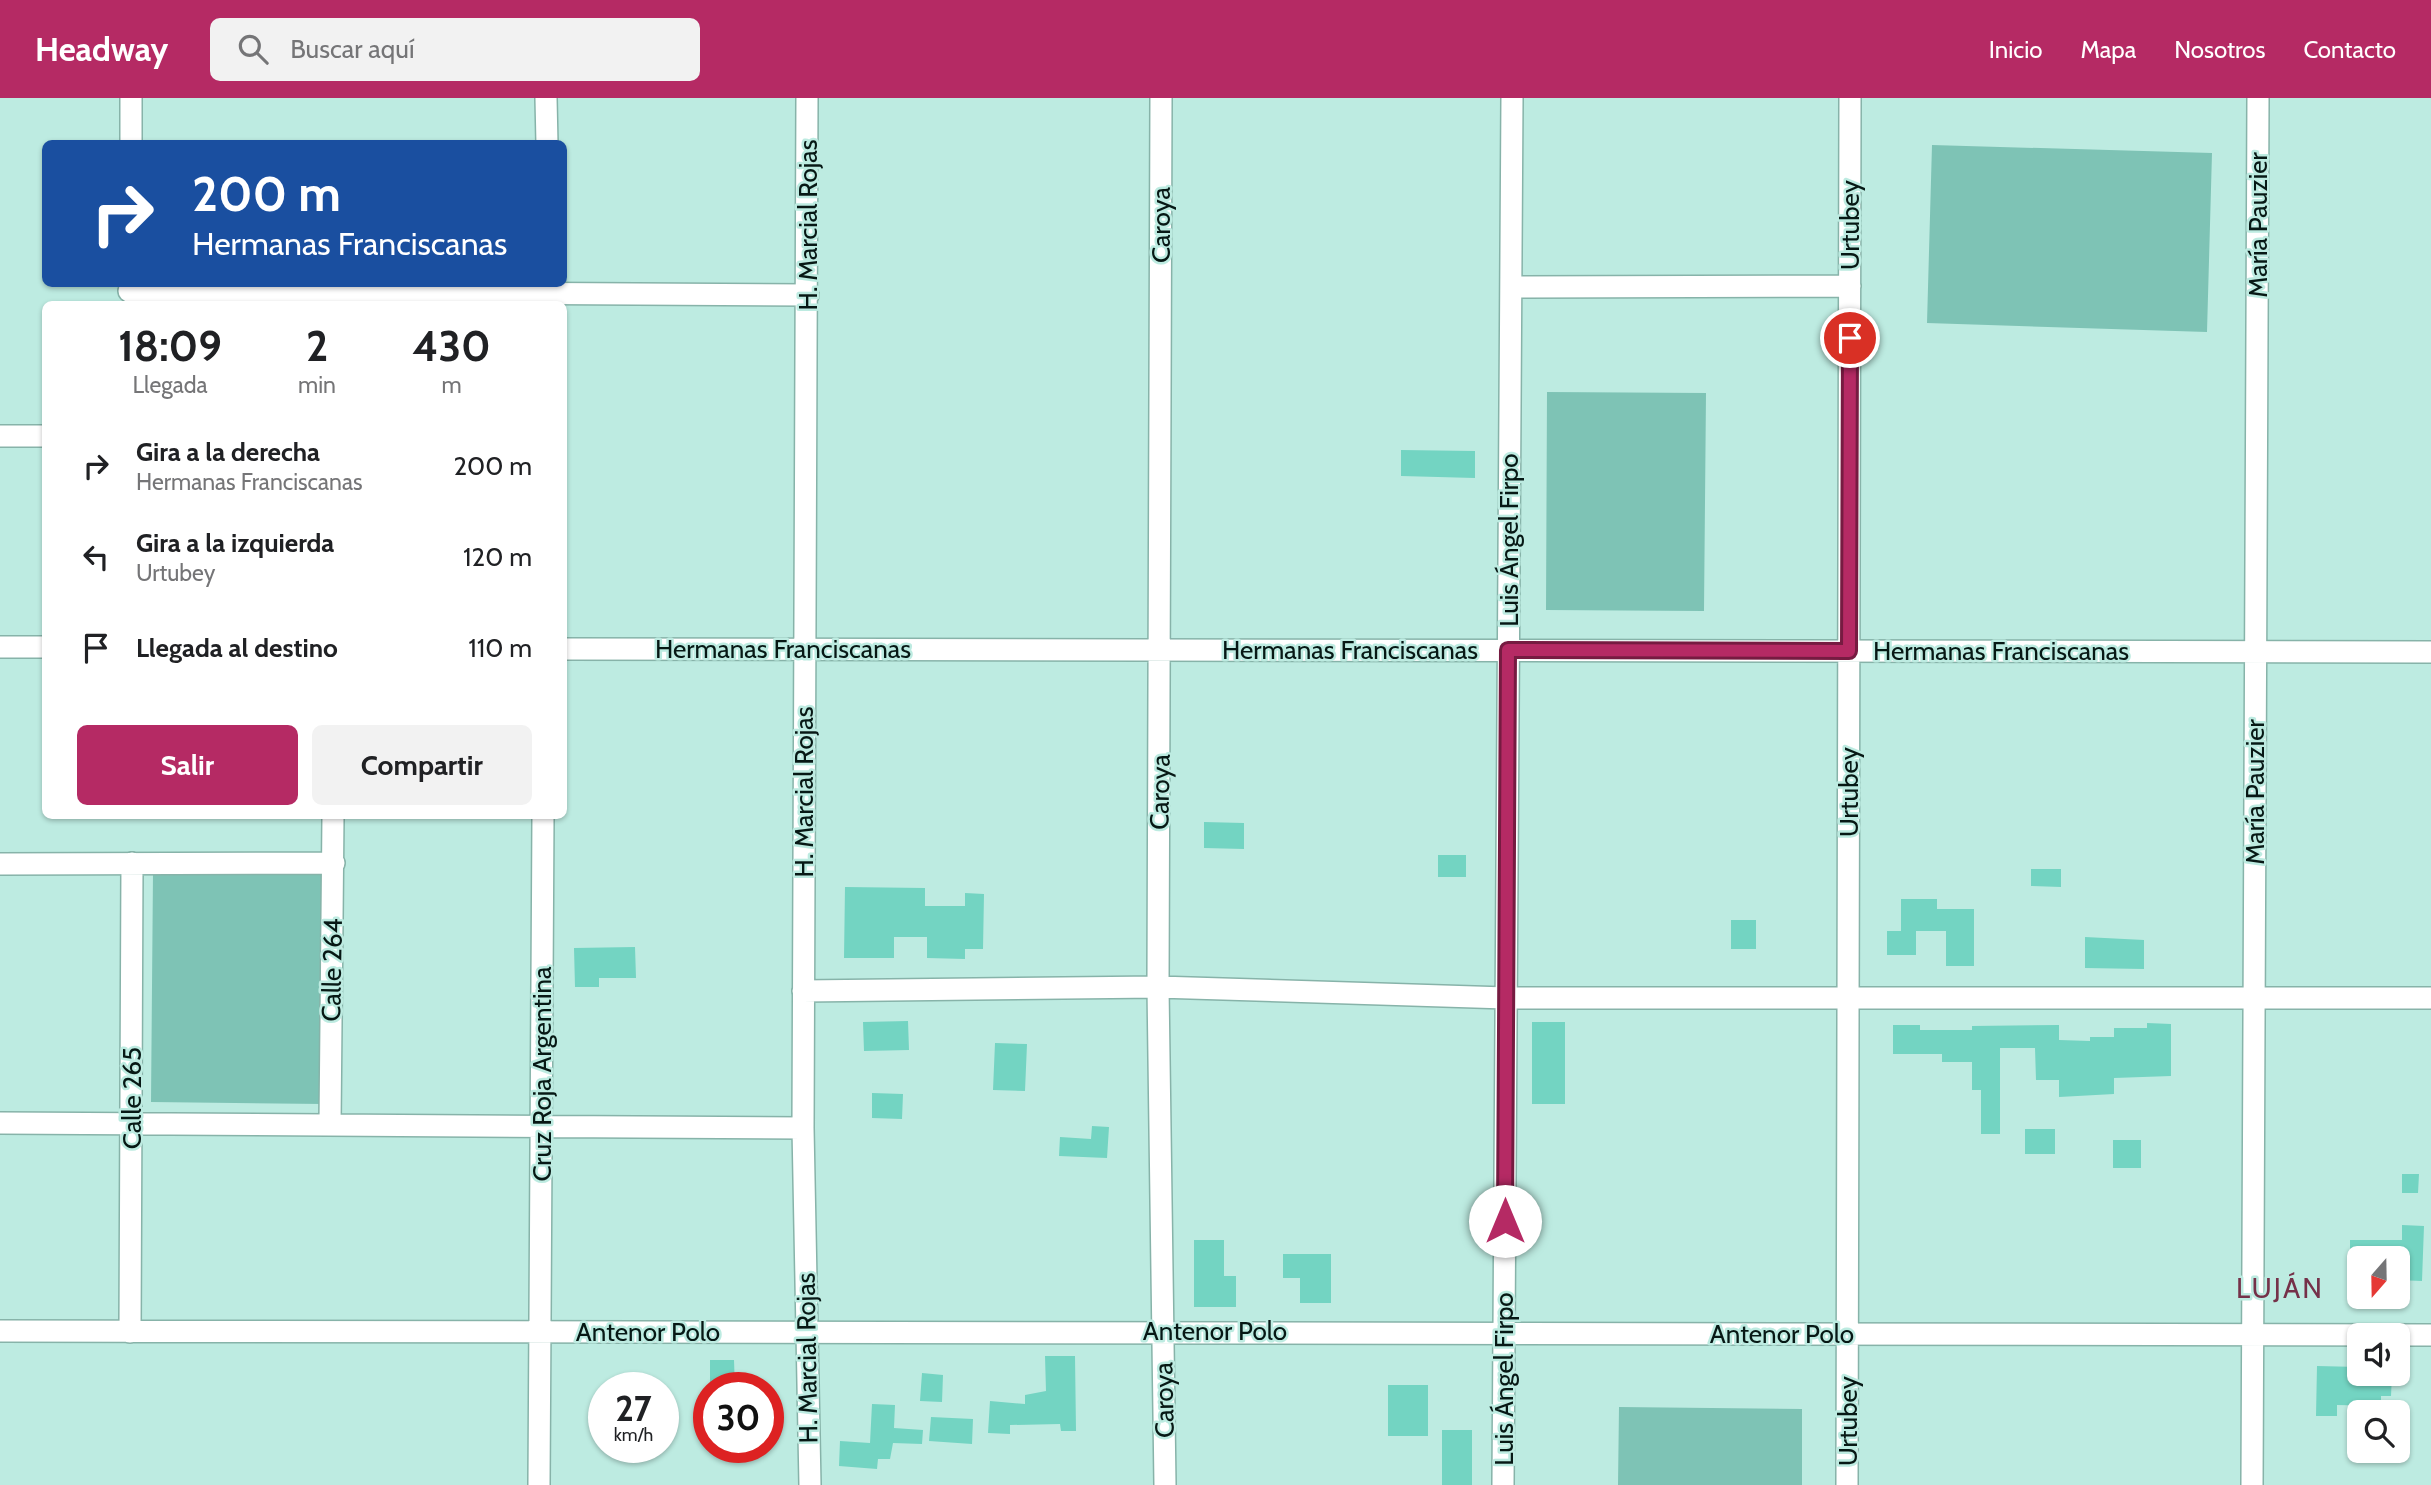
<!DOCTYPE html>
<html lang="es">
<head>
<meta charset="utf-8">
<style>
  body { margin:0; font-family:Cabin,sans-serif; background:#f2f2f2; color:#202124; height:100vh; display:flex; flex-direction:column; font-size:26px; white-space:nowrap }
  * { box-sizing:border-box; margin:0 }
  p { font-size:23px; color:#757577 }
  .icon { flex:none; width:38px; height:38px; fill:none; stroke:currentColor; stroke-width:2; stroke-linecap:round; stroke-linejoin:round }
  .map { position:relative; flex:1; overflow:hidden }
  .side { position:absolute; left:42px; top:203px; width:525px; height:518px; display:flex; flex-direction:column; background:#fff; border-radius:10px; box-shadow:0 2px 5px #0004 }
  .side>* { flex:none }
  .banner { position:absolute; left:42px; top:42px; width:525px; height:147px; border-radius:10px; box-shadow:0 2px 5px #0004; background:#1a4fa0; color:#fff; overflow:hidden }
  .needle { width:46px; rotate:200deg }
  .controls { position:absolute; left:2347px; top:1148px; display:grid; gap:14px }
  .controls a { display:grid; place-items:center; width:63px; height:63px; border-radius:10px; background:#fff; box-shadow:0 2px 5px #0004; font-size:35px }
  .speed { position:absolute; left:588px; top:1274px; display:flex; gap:14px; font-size:35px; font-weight:700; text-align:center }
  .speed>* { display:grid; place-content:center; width:91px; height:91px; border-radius:50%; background:#fff; box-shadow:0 2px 5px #0004; line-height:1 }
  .speed small { font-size:18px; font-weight:400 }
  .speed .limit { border:10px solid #d22; background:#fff; color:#111 }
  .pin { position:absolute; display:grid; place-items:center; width:60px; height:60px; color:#fff; margin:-30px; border:4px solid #fff; border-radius:50%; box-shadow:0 2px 7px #0007 }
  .me { position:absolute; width:77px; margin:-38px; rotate:0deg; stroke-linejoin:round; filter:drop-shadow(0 0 5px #0008) }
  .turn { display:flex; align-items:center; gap:24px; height:147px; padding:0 35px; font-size:32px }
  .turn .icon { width:91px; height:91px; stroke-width:2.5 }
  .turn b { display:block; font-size:49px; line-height:60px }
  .eta { display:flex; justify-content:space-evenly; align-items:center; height:119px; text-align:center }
  .eta b { font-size:42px; font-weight:700; line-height:49px }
  .primary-button { display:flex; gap:14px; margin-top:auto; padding:14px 35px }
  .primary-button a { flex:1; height:80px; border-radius:10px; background:#b52a64; color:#fff; font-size:28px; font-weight:700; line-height:80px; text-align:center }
  .primary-button a+a { background:#f2f2f2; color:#202124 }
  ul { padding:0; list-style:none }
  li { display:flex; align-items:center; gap:21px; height:91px; padding:0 35px }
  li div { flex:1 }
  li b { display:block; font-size:26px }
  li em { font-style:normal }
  header { display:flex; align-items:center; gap:42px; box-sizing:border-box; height:98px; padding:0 35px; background:#b52a64; color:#fff }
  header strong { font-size:33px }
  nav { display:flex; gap:38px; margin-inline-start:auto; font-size:24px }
  .search { width:490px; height:63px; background:#f2f2f2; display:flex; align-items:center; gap:18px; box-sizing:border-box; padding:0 24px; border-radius:10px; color:#757577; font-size:26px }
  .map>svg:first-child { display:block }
  .green { fill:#7ec3b5 }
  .building { fill:#73d4c2 }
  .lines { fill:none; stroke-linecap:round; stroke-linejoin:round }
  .street-casing { stroke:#87b3a9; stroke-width:24 }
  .street { stroke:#fff; stroke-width:21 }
  .route-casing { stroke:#761b41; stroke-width:18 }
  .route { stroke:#b52a64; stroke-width:12 }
  .labels { text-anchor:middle; stroke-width:5; stroke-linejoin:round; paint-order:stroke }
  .street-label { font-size:26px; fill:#071815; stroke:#bdebe1 }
  .neighbourhood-label { font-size:28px; letter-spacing:2px; fill:#753149; stroke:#bdebe1 }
</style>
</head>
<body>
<header>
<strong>Headway</strong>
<div class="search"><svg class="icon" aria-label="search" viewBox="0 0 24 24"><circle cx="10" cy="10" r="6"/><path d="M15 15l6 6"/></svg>Buscar aquí</div>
<nav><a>Inicio</a><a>Mapa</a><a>Nosotros</a><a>Contacto</a></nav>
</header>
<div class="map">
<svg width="2431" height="1387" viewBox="0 0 2431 1387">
  <rect width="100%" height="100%" fill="#bdebe1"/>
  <path class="green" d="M1932 47 2212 55 2207 234 1927 225Z
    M1547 294 1706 295 1704 513 1546 512Z
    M153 775 326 777 324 1006 151 1004Z
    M1619 1309 1802 1311V1387H1618Z"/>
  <path class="building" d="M1401 352 1475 353V380L1401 378Z
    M1204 724 1244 725V751L1204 750Z
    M1438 757H1466V779H1438Z
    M2031 771H2061V789L2031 788Z
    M845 789 925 790V808H965V795L984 796 983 851H965V861L927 860V839H894V860H844Z
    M1901 801H1937V811H1974V868H1946V833H1916V857H1887V833H1901Z
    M1731 822H1756V851H1731Z
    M2085 839 2144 842V871L2085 870Z
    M635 849 636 880H599V889H575L574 850Z
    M908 923 909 952 864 953 863 924Z
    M1532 924H1565V1006H1532Z
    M2147 925 2171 926V978L2114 980V996L2059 999V982H2036L2035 950H2000V1036H1981V992H1972V964H1942V956H1893V927H1920V932H1972V928L2059 927V942L2090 943V939H2114V930H2147Z
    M995 945 1027 946 1025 993 993 992Z
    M872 995 903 996 902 1021 872 1020Z
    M1092 1028 1109 1029 1107 1060 1059 1058 1060 1039 1091 1041Z
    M2025 1031H2055V1056H2025Z
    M2113 1042H2141V1070H2113Z
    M2402 1076H2419L2418 1095H2402Z
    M2402 1127 2424 1128 2422 1183 2398 1182V1160H2350V1142H2402Z
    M1194 1142H1224V1178H1236V1209H1194Z
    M1283 1156H1331V1205H1300V1180H1283Z
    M1045 1258H1075L1076 1333H1061L1060 1326 1010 1327V1336L988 1335 990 1303 1025 1306V1297L1046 1293Z
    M710 1262H734L735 1290H710Z
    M2317 1268 2359 1269V1276H2392L2391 1298H2381V1308L2337 1307V1318H2316Z
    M922 1275 943 1277 942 1304 920 1303Z
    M1388 1287H1428V1338H1388Z
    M872 1306 895 1307 894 1330 923 1332 922 1346 893 1345 890 1361H878L877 1371 839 1368 840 1343 870 1345Z
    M931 1319 973 1321 972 1346 929 1343Z
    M1442 1332H1472V1387H1442Z"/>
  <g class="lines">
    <g class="street-casing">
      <path id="street" d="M546 0 547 46
        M807 0 803 1030 810 1387
        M1161 0 1158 889 1165 1387
        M131 46V0
        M1511 189 1850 188
        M129 193 808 197
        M0 338H46
        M0 549H46
        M564 551 2431 554
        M0 766 334 765
        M803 893 1158 889 1506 900H2431
        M0 1025 803 1030
        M330 1026 333 718
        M0 1233 2431 1237
        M130 1234 132 765
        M539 1387 543 718
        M1503 1387 1512 0
        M1847 1387 1850 0
        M2252 1387 2258 0"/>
    </g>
    <use href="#street" class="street"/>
  </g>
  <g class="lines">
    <g class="route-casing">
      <path id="route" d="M1505 1123 1508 552 1849 553 1850 240"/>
    </g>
    <use href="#route" class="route"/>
  </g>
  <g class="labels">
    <g class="street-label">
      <text transform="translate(808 127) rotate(-90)" y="9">H. Marcial Rojas</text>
      <text transform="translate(1161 127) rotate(-90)" y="9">Caroya</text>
      <text transform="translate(1850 127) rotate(-90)" y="9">Urtubey</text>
      <text transform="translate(2258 127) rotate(-90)" y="9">María Pauzier</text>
      <text transform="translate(1509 442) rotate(-90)" y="9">Luis Ángel Firpo</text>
      <text x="783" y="560">Hermanas Franciscanas</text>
      <text x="1350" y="561">Hermanas Franciscanas</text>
      <text x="2001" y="562">Hermanas Franciscanas</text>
      <text transform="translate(804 694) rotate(-90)" y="9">H. Marcial Rojas</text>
      <text transform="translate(1160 694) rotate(-89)" y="9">Caroya</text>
      <text transform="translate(1849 694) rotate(-90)" y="9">Urtubey</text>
      <text transform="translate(2255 694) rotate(-90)" y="9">María Pauzier</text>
      <text transform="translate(332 872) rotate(-89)" y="9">Calle 264</text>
      <text transform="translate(542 976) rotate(-90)" y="9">Cruz Roja Argentina</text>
      <text transform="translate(132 1000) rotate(-90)" y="9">Calle 265</text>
      <text x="1215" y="1242">Antenor Polo</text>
      <text x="648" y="1243">Antenor Polo</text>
      <text x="1782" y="1245">Antenor Polo</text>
      <text transform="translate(807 1260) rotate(-91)" y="9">H. Marcial Rojas</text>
      <text transform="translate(1504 1281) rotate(-90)" y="9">Luis Ángel Firpo</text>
      <text transform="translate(1164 1302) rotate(-91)" y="9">Caroya</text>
      <text transform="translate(1848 1323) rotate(-90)" y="9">Urtubey</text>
    </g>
    <g class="neighbourhood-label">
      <text x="2280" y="1200">LUJÁN</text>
    </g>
  </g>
</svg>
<div class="controls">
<a><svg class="needle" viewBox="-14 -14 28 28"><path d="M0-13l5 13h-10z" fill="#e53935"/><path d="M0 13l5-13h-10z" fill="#757577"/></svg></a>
<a><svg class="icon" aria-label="sound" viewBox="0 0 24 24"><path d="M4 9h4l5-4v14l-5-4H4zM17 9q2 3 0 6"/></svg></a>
<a><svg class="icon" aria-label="search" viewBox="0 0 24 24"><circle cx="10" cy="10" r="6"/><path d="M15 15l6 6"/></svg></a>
</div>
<div class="speed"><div>27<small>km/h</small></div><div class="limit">30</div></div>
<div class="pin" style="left:1850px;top:240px;background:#d93025"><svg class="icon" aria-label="arrive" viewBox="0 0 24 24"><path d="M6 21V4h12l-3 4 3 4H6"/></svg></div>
<svg class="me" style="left:1505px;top:1123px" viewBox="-20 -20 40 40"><circle r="19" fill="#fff"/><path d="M0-13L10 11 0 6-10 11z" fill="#b52a64"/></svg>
<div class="banner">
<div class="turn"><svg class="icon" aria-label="right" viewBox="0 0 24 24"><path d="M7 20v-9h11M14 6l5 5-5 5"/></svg><div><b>200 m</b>Hermanas Franciscanas</div></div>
</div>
<section class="side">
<div class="eta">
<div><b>18:09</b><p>Llegada</p></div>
<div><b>2</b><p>min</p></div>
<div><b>430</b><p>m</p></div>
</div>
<ul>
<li><svg class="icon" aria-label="right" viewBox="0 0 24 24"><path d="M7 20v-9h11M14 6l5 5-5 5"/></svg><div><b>Gira a la derecha</b><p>Hermanas Franciscanas</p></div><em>200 m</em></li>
<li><svg class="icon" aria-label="left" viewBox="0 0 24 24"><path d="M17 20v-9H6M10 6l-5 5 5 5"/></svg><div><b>Gira a la izquierda</b><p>Urtubey</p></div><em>120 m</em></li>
<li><svg class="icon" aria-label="arrive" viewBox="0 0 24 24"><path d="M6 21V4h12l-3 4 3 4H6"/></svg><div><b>Llegada al destino</b></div><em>110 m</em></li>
</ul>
<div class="primary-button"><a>Salir</a><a>Compartir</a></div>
</section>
</div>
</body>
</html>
